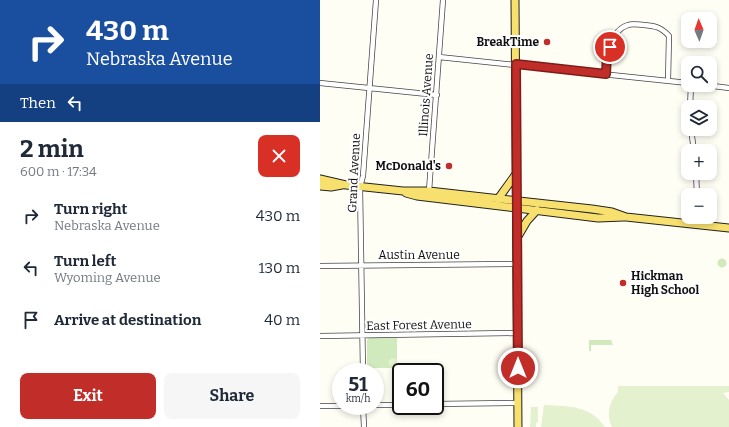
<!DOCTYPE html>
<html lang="en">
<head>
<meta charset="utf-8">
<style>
  body { margin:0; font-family:Bitter,serif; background:#f6f6f7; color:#1f2937; height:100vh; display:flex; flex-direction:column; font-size:15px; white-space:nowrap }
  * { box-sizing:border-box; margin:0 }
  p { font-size:13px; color:#747a83 }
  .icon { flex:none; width:22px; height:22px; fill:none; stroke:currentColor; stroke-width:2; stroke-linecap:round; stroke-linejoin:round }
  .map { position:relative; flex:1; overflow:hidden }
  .drawer { display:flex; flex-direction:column; background:#fff; width:320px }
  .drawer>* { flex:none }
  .hud { background:#1a4fa0; color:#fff; overflow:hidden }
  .needle { width:26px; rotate:358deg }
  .buttons { position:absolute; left:361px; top:12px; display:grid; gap:8px }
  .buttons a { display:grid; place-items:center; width:36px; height:36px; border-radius:8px; background:#fff; box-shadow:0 2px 6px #0003; font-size:20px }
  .speed { position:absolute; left:12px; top:363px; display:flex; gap:8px; font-size:20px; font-weight:700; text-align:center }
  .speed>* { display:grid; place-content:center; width:52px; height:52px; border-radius:50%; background:#fff; box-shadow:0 2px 6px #0003; line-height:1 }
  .speed small { font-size:10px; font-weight:400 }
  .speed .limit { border:2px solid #111; border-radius:6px; background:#fff; color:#111 }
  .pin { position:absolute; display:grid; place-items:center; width:34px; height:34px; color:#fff; margin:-17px; border:2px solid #fff; border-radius:50%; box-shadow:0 1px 4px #0007 }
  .me { position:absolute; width:44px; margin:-22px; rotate:0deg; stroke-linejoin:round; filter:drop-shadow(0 0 3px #0008) }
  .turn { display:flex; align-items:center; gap:14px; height:84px; padding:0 20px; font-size:18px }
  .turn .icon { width:52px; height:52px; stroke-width:2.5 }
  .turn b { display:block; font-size:28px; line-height:34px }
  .then { display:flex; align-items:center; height:38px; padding:0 20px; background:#0003; gap:8px; font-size:15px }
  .round { display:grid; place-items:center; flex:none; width:42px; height:42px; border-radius:8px; background:#f6f6f7 }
  .summary { display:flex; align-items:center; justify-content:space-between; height:68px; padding:0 20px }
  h1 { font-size:24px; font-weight:700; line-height:30px }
  .cta { display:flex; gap:8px; margin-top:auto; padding:8px 20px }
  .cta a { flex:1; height:46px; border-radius:8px; background:#c12d28; color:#fff; font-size:16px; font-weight:700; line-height:46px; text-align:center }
  .cta a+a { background:#f6f6f7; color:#1f2937 }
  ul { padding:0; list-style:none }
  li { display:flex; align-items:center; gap:12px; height:52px; padding:0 20px }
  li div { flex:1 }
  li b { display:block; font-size:15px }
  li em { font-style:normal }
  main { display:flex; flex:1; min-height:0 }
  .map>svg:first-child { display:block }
  .green { fill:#d1eabd }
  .pitch { fill:#e3f1cf }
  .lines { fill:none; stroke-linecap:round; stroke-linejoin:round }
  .street-casing { stroke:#444; stroke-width:6 }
  .primary-casing { stroke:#222; stroke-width:9 }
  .street { stroke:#fff; stroke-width:4.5 }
  .primary { stroke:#f7e06d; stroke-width:7 }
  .route-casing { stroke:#7d1d1a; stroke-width:10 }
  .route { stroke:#c12d28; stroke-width:7 }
  .poi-dot { fill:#c12d28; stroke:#fff; stroke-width:1.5 }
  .labels { text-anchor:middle; stroke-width:4; stroke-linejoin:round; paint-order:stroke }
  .poi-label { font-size:12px; font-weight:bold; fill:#111; stroke:#fff; text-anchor:end }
  .street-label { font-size:12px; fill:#111; stroke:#fff }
</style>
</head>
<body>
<main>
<section class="drawer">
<div class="hud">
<div class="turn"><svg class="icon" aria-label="right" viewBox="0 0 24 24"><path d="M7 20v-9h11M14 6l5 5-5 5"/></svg><div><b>430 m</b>Nebraska Avenue</div></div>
<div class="then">Then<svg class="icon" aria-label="left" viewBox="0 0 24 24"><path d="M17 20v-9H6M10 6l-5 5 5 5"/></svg></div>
</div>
<div class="summary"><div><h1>2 min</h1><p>600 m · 17:34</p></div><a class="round" style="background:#d93025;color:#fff"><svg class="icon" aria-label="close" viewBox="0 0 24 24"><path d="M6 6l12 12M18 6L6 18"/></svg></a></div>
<ul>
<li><svg class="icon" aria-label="right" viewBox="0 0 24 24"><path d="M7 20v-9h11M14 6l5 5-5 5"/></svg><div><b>Turn right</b><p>Nebraska Avenue</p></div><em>430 m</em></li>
<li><svg class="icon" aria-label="left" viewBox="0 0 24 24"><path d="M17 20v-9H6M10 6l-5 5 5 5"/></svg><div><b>Turn left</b><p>Wyoming Avenue</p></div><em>130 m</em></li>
<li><svg class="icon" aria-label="arrive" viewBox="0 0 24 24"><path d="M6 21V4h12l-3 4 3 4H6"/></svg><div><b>Arrive at destination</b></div><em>40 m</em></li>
</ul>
<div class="cta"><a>Exit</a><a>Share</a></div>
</section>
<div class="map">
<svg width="409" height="427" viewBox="0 0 409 427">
  <rect width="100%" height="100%" fill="#fffef5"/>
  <path class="green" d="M397.5 263a4.5 4.5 0 1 1 9 0a4.5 4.5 0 1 1-9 0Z
    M49 338H77V368H47V340Z
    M269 340H291L293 345H271V351H269Z"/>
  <path class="pitch" d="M68.5 363a4.5 4.5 0 1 1 9 0a4.5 4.5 0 1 1-9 0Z
    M298 386H409V392L403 393 409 400V427H292C286 415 289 402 298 392Z
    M224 405C249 407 269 404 285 427H221Z
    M211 407H218V422L216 423V427H210Z"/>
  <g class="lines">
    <g class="street-casing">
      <path id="street" d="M119 57 368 83
        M286 74C287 57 289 31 308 25 313 23 319 25 324 25 335 26 341 27 349 36L348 81
        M0 83 117 95
        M385 85 409 88
        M370 107 371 85
        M371 129 374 151
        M376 173 377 195
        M109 191 123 0
        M0 266 198 264
        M0 336 198 333
        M43 372 40 187 43 176 56 0
        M115 404 198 403
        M55 405H81
        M0 406H21
        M43 406 44 427"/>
    </g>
    <g class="primary-casing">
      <path id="primary" d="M195 0 198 427
        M0 179 26 185 83 191H109L272 209 292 212 306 217 409 228
        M0 186 11 187 22 185
        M86 193 97 196 278 218 304 217
        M178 199 196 174
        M197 238 207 221 217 210"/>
    </g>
    <use href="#street" class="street"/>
    <use href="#primary" class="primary"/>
  </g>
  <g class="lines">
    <g class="route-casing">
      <path id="route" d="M198 368 196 64 286 74 287 54 290 47"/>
    </g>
    <use href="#route" class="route"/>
  </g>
  <g class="poi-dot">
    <circle cx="227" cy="42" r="4"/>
    <circle cx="129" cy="166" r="4"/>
    <circle cx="303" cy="283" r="4"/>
  </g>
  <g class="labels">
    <g class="poi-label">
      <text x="219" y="46">BreakTime</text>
      <text x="121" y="170">McDonald's</text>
      <text x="311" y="280" text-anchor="start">Hickman<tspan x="311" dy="14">High School</tspan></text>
    </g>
    <g class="street-label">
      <text transform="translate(106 95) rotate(-86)" y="4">Illinois Avenue</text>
      <text transform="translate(34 173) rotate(-87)" y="4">Grand Avenue</text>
      <text x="99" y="259">Austin Avenue</text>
      <text transform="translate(99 325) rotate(-1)" y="4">East Forest Avenue</text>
    </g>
  </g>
</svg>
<div class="buttons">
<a><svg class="needle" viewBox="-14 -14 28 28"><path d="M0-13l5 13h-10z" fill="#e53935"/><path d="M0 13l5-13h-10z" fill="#747a83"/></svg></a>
<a><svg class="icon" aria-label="search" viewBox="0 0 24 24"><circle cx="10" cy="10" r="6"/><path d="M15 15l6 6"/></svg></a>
<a><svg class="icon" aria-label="layers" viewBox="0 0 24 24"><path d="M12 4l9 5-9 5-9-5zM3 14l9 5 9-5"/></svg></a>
<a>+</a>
<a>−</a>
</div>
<div class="speed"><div>51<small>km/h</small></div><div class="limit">60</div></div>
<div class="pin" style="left:290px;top:47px;background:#d93025"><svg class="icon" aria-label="arrive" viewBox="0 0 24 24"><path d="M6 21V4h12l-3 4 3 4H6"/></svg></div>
<svg class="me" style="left:198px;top:368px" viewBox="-20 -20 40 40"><circle r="17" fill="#c12d28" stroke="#fff" stroke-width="3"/><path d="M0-11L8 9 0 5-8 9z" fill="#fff"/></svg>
</div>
</main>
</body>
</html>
